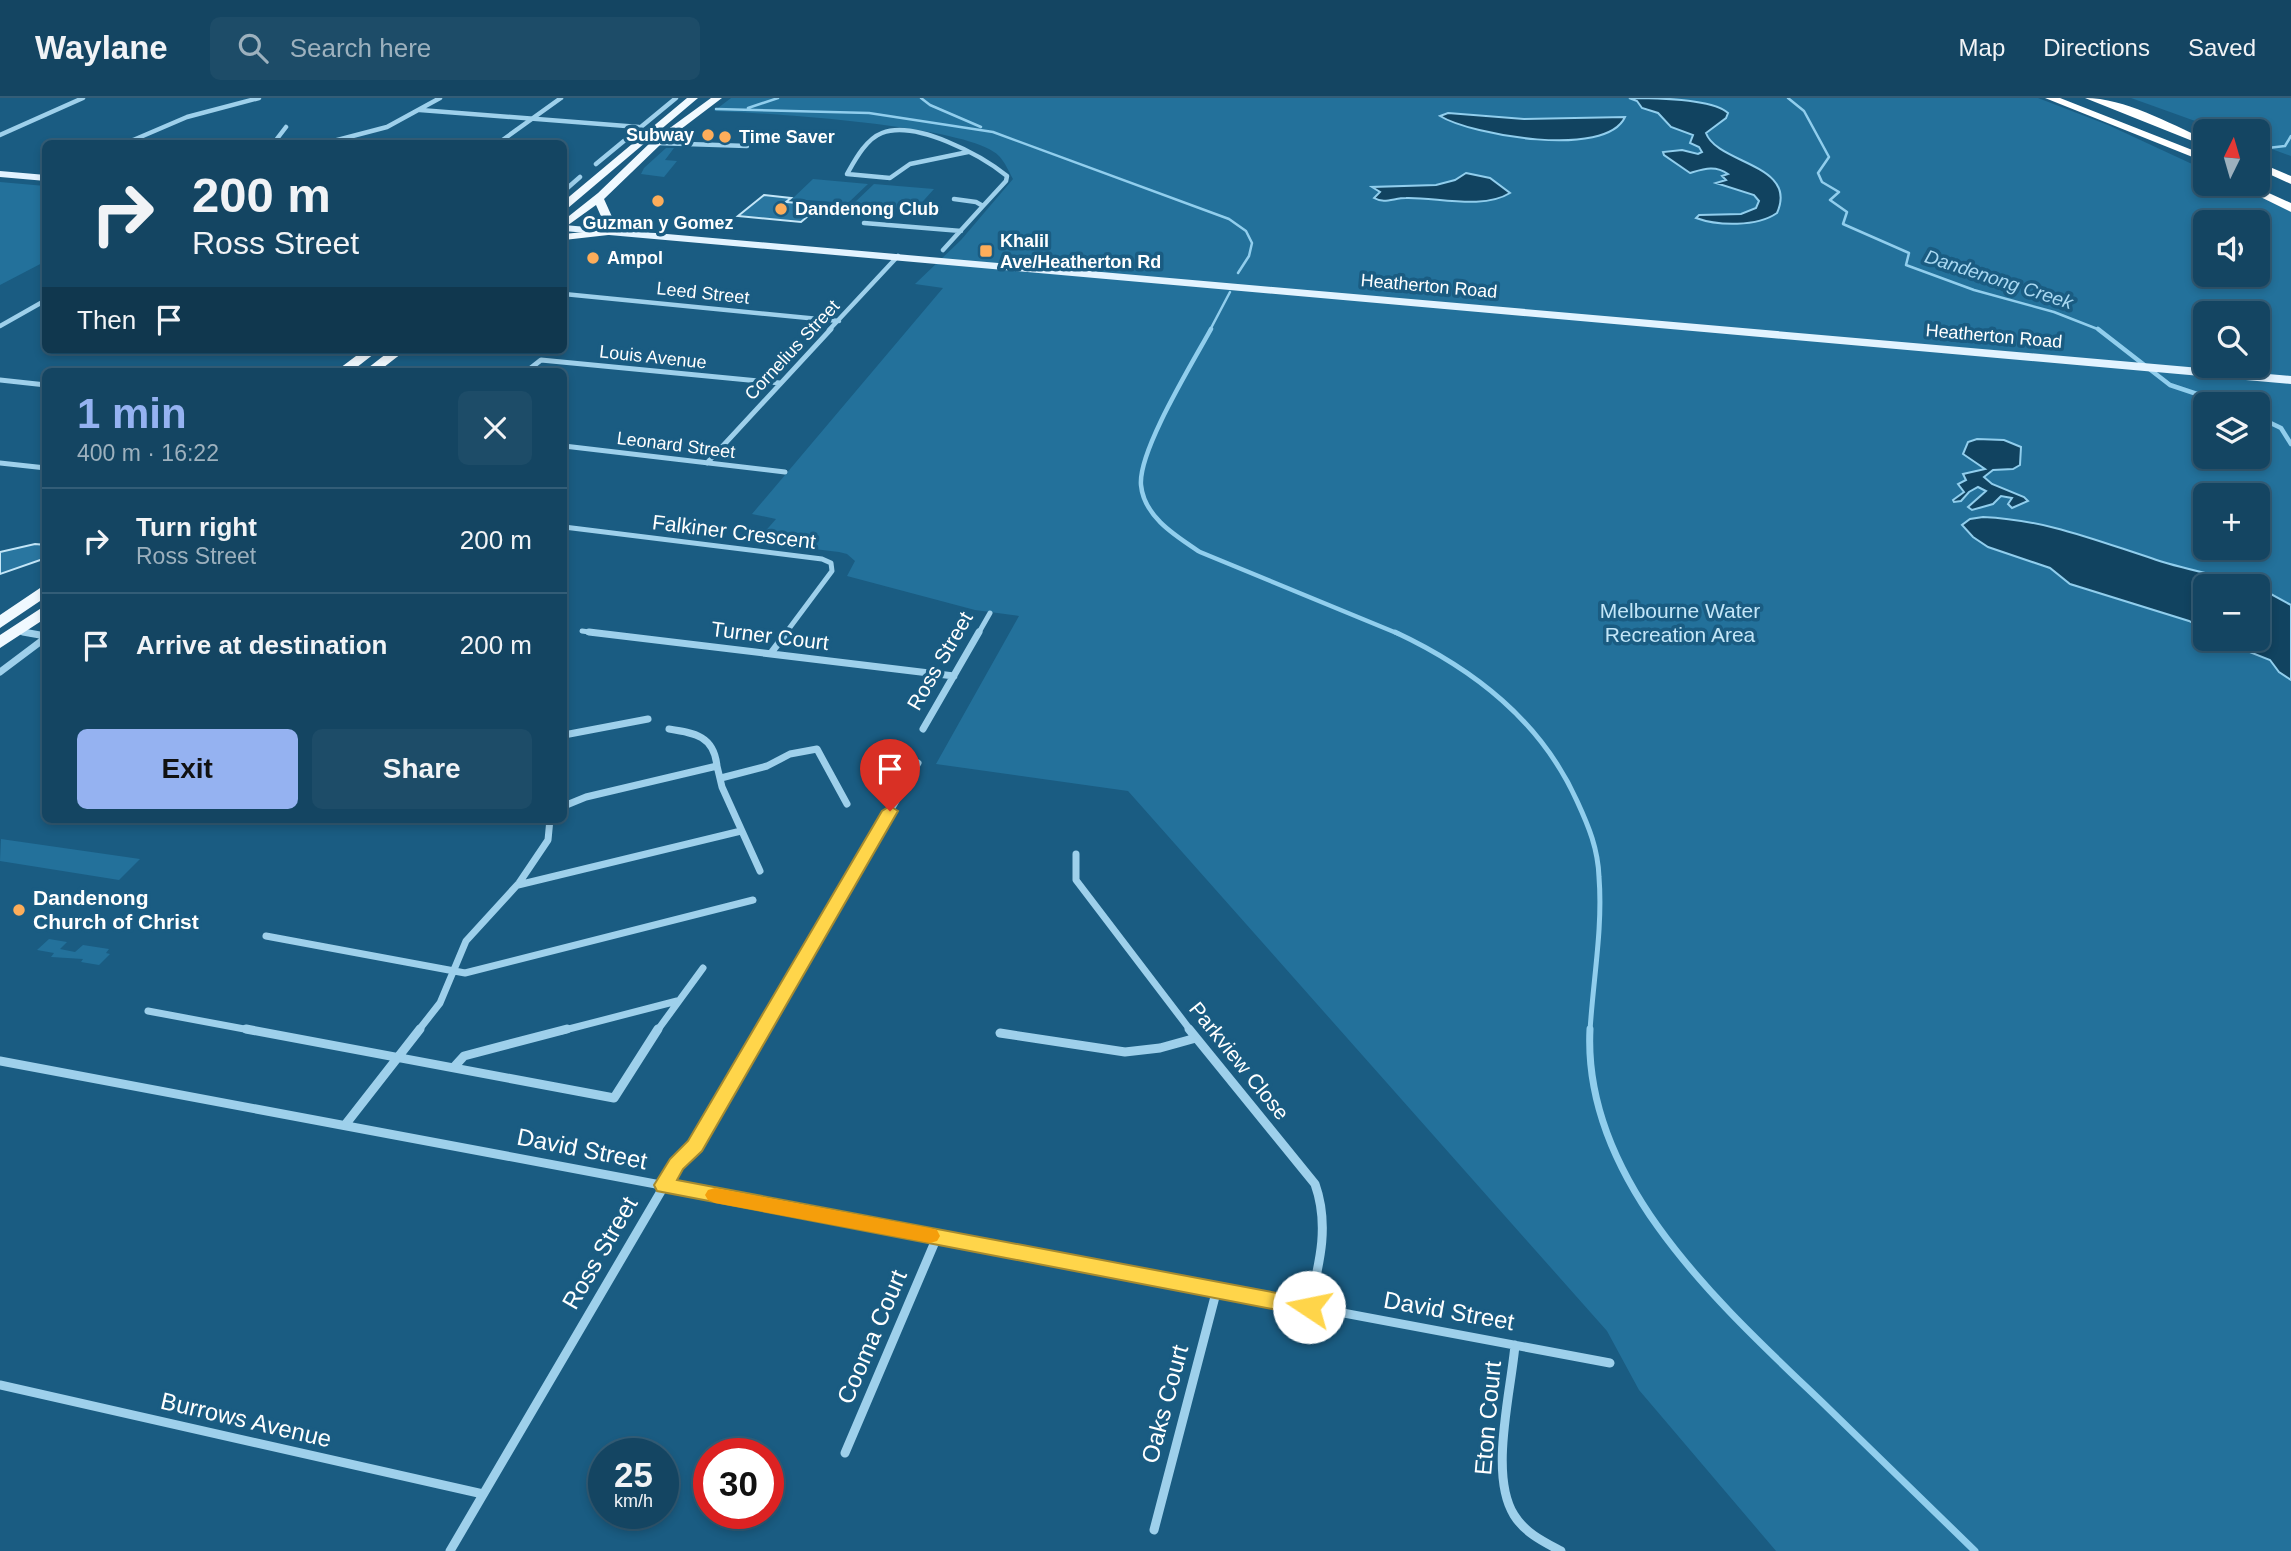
<!DOCTYPE html>
<html lang="en">
<head>
<meta charset="utf-8">
<style>
  body { margin:0; font-family:Arial,sans-serif; background:#1d4c68; color:#f1f3f6; height:100vh; display:flex; flex-direction:column; font-size:26px; white-space:nowrap }
  * { box-sizing:border-box; margin:0 }
  p { font-size:23px; color:#9db1be }
  .icon { flex:none; width:38px; height:38px; fill:none; stroke:currentColor; stroke-width:2; stroke-linecap:round; stroke-linejoin:round }
  .map { position:relative; flex:1; overflow:hidden }
  .drawer { position:absolute; left:42px; top:270px; width:525px; height:455px; display:flex; flex-direction:column; background:#144562; border-radius:10px; box-shadow:0 4px 10px #0003,0 0 0 2px #335d77 }
  .drawer>* { flex:none }
  .banner { position:absolute; left:42px; top:42px; width:525px; height:214px; border-radius:10px; box-shadow:0 4px 10px #0003,0 0 0 2px #335d77; background:#144562; color:#f1f3f6; overflow:hidden }
  .needle { width:46px; rotate:5deg }
  .controls { position:absolute; left:2193px; top:21px; display:grid; gap:14px }
  .controls a { display:grid; place-items:center; width:77px; height:77px; border-radius:10px; background:#144562; box-shadow:0 4px 10px #0003,0 0 0 2px #335d77; font-size:35px }
  .speed { position:absolute; left:588px; top:1340px; display:flex; gap:14px; font-size:35px; font-weight:700; text-align:center }
  .speed>* { display:grid; place-content:center; width:91px; height:91px; border-radius:50%; background:#144562; box-shadow:0 4px 10px #0003,0 0 0 2px #335d77; line-height:1 }
  .speed small { font-size:18px; font-weight:400 }
  .speed .limit { border:10px solid #d22; background:#fff; color:#111 }
  .pin { position:absolute; display:grid; place-items:center; width:60px; height:60px; color:#fff; margin:-72px -30px; border-radius:50% 50% 50% 0; rotate:-45deg; box-shadow:0 0 7px #0007 }
  .pin .icon { rotate:45deg }
  .me { position:absolute; width:77px; margin:-38px; rotate:281deg; stroke-linejoin:round; filter:drop-shadow(0 0 5px #0008) }
  .turn { display:flex; align-items:center; gap:24px; height:147px; padding:0 35px; font-size:32px }
  .turn .icon { width:91px; height:91px; stroke-width:2.5 }
  .turn b { display:block; font-size:49px; line-height:60px }
  .then { display:flex; align-items:center; height:66px; padding:0 35px; background:#0003; gap:14px; font-size:26px }
  .round { display:grid; place-items:center; flex:none; width:74px; height:74px; border-radius:10px; background:#1d4c68 }
  .overview { display:flex; align-items:center; justify-content:space-between; height:119px; padding:0 35px }
  h1 { font-size:42px; font-weight:700; line-height:52px; color:#95b2f1 }
  .action { display:flex; gap:14px; margin-top:auto; padding:14px 35px }
  .action a { flex:1; height:80px; border-radius:10px; background:#95b2f1; color:#111; font-size:28px; font-weight:700; line-height:80px; text-align:center }
  .action a+a { background:#1d4c68; color:#f1f3f6 }
  ul { padding:0; list-style:none }
  li { display:flex; align-items:center; gap:21px; height:105px; padding:0 35px; border-top:2px solid #335d77 }
  li div { flex:1 }
  li b { display:block; font-size:26px }
  li em { font-style:normal }
  header { display:flex; align-items:center; gap:42px; box-sizing:border-box; height:98px; padding:0 35px; background:#144562; border-bottom:2px solid #335d77 }
  header strong { font-size:33px }
  nav { display:flex; gap:38px; margin-inline-start:auto; font-size:24px }
  .search { width:490px; height:63px; background:#1d4c68; display:flex; align-items:center; gap:18px; box-sizing:border-box; padding:0 24px; border-radius:10px; color:#9db1be; font-size:26px }
  .map>svg:first-child { display:block }
  .green { fill:#23719b; fill-rule:evenodd }
  .water { fill:#114360; stroke:#91ceed; stroke-width:2 }
  .lines { fill:none; stroke-linecap:round; stroke-linejoin:round }
  .stream-far3 { stroke:#91ceed; stroke-width:2.5 }
  .stream-far2 { stroke:#91ceed; stroke-width:4.5 }
  .stream-far1 { stroke:#91ceed; stroke-width:5 }
  .stream { stroke:#91ceed; stroke-width:7 }
  .building { fill:#2976a0; stroke:#c3e6f8; stroke-width:2 }
  .minor-far3 { stroke:#9ed0eb; stroke-width:4.5 }
  .minor-far2 { stroke:#9ed0eb; stroke-width:5 }
  .minor-far1 { stroke:#9ed0eb; stroke-width:7 }
  .minor { stroke:#9ed0eb; stroke-width:9 }
  .primary { fill:#e2f3ff; fill-rule:evenodd }
  .trunk { fill:#f0f9ff; fill-rule:evenodd }
  .motorway { fill:#fff; fill-rule:evenodd }
  .route { fill:#ffd54a; stroke:#a68a30; stroke-width:2 }
  .slow { fill:#f59e0b }
  .poi-dot { fill:#fdad5a; stroke:#1a5c82; stroke-width:2.5 }
  .labels { text-anchor:middle; stroke-width:7; stroke-linejoin:round; paint-order:stroke }
  .far-poi-label { font-size:18px; font-weight:bold; fill:#fff; stroke:#1a5c82; text-anchor:start }
  .far-street-label { font-size:18px; fill:#fff; stroke:#1a5c82 }
  .far-water-label { font-size:19px; font-style:italic; fill:#aad9f2; stroke:#1a5c82 }
  .street-label { font-size:21px; fill:#fff; stroke:#1a5c82 }
  .park-label { font-size:21px; fill:#c3e6f8; stroke:#1a5c82 }
  .poi-label { font-size:21px; font-weight:bold; fill:#fff; stroke:#1a5c82; text-anchor:start }
  .near-street-label { font-size:24px; fill:#fff; stroke:#1a5c82 }
</style>
</head>
<body>
<header>
<strong>Waylane</strong>
<div class="search"><svg class="icon" aria-label="search" viewBox="0 0 24 24"><circle cx="10" cy="10" r="6"/><path d="M15 15l6 6"/></svg>Search here</div>
<nav><a>Map</a><a>Directions</a><a>Saved</a></nav>
</header>
<div class="map">
<svg width="2291" height="1453" viewBox="0 0 2291 1453">
  <rect width="100%" height="100%" fill="#1a5c82"/>
  <path class="green" d="M731 0H2038L2108 27 2205 72V86H2234L2291 114V1453H1776L1639 1292 1607 1233 1128 693 936 666 1019 518 975 512 847 478 855 463 847 456 839 454 756 444 776 421 752 416 943 190 915 186 961 142 1013 81C1009 74 1005 64 999 58 970 27 763 15 714 13ZM2205 124H2258V177H2205ZM2205 215H2258V268H2205ZM2205 306H2258V359H2205ZM2205 397H2258V450H2205ZM2205 488H2258V541H2205Z
    M2131 0H2291V58L2258 46V33H2223Z
    M666 50H674L665 62 677 63 664 79 641 76 644 70Z
    M813 81 868 86 848 105 792 101Z
    M0 84 45 88 46 163 0 187Z
    M874 86 934 91 915 112 853 106Z
    M1 741 140 761 119 782 0 763Z
    M49 841 67 844 60 851 75 854 83 847 109 851 106 855 110 856 99 867 81 864 83 861 51 859 54 855 37 852Z"/>
  <path class="water" d="M1629 0C1653 0 1712 0 1728 15L1726 20 1706 35C1717 66 1799 66 1777 115 1757 129 1718 128 1696 120L1699 117 1741 116 1756 110 1759 103 1754 97 1716 85 1726 82 1722 78 1728 76C1715 67 1704 71 1690 75L1664 57 1663 54 1682 52 1698 56 1702 54 1699 49 1690 45 1693 37 1671 29 1658 15 1642 10 1637 3Z
    M1448 15 1524 21 1625 19C1606 61 1471 37 1440 18Z
    M1466 75 1490 80 1510 95C1483 112 1436 99 1406 100 1394 100 1384 106 1374 100L1380 94 1372 89 1436 87 1455 82Z
    M1977 341 2004 342 2021 349 2020 367 2013 371 1993 372 1984 379 1992 386 2024 399 2028 403 2012 410 2008 406 2012 400 2001 398 1993 406 1972 412 1968 409 1986 393 1978 389 1969 394 1961 403 1954 404 1953 402 1964 394 1958 386 1966 382 1963 376 1985 371 1963 356 1968 344Z
    M1983 419C2046 422 2092 441 2151 460 2184 472 2221 477 2255 488H2205V532L2189 523 2070 486 2050 470 1988 449 1973 439 1962 427 1970 421Z
    M2258 489 2291 507V582L2279 574 2270 562 2217 541H2258Z"/>
  <g class="lines">
    <path class="stream-far3" d="M921 0 930 7 981 29
      M1788 0 1804 13 1829 59 1818 75 1822 84 1839 94 1830 102 1847 114 1843 126 1909 155 1906 167 1974 192 2054 214 2100 232
      M748 10 778 0
      M716 11 869 15 993 34 1229 121 1246 133 1252 145 1249 158 1238 175
      M2259 51 2285 48 2291 38
      M1210 232 1230 194"/>
    <path class="stream-far2" d="M1211 231C1193 264 1138 353 1141 387 1144 419 1176 438 1200 454L1399 536
      M2098 231 2170 287 2227 306
      M2258 319 2281 330 2291 346"/>
    <path class="stream-far1" d="M1395 534C1474 571 1541 623 1577 703 1589 729 1598 751 1599 779 1603 830 1593 882 1590 933"/>
    <path class="stream" d="M1590 931C1582 1086 1725 1211 1827 1309 1876 1357 1925 1405 1975 1453"/>
  </g>
  <path class="building" d="M764 97 791 100 786 104 821 107 801 124 738 118Z
    M35 446 46 447V460L0 476V454Z"/>
  <g class="lines">
    <path class="minor-far3" d="M420 12 639 29
      M0 37 83 0
      M133 42 179 46
      M656 45 747 48
      M124 46 187 19 259 0
      M273 46 286 29
      M322 46 387 29 440 0
      M497 46 561 0
      M968 54 910 66 890 80 847 76C855 62 866 41 882 35 916 22 981 57 1007 78L1006 83 983 108
      M596 66 676 0
      M564 93 580 79
      M864 125 961 133
      M943 152 983 108 976 104 954 101
      M564 196 839 223
      M0 228 46 202
      M829 232 898 158"/>
    <path class="minor-far2" d="M527 273 541 262 780 285
      M0 282 46 287
      M564 348 785 374
      M0 365 46 370
      M707 365 831 231
      M564 429 822 461 831 465 832 473 785 536
      M18 533 32 536
      M582 533 603 536
      M978 536 990 515"/>
    <path class="minor-far1" d="M23 534 40 537 45 542
      M589 534 954 578
      M771 555 787 534
      M0 574 44 541
      M669 631C695 635 714 638 717 668
      M923 631 979 534
      M564 637 648 621
      M721 680 767 668 790 656 817 651 847 706
      M564 708 586 699 717 668 722 689 760 773
      M1076 756V782L1191 933
      M518 787 741 733
      M266 838 465 875 753 802
      M148 913 255 933
      M418 933 440 905 466 843 519 785 548 742 550 721
      M561 933 677 903
      M657 933 703 870
      M762 933 918 665"/>
    <path class="minor" d="M246 931 614 1000 658 931
      M1189 931 1315 1086C1330 1128 1319 1167 1309 1209
      M1000 935 1125 954 1160 950 1196 940
      M0 963 1610 1265
      M454 969 464 958 567 931
      M345 1027 420 931
      M1515 1247C1511 1294 1489 1377 1514 1417 1525 1435 1544 1444 1561 1453
      M0 1287 483 1396
      M845 1355 937 1139
      M1154 1432 1217 1191
      M450 1453 677 1066 695 1048 763 931"/>
    <path class="primary" d="M0 73 46 77V83L0 79Z
      M564 127 2291 278V286L564 133Z"/>
    <path class="trunk" d="M687 0H698L568 110 564 111V103Z
      M711 0H722L660 47 604 101 613 121 632 126V130L604 125 596 107 564 130V122L598 95 652 43Z
      M613 131 619 134 617 136 564 142V136Z
      M364 252H379L352 273H336Z
      M391 252H406L379 273H364Z
      M46 486V499L0 530V517Z
      M46 507V520L0 550V537Z"/>
    <path class="motorway" d="M2045 0H2060L2205 57V64Z
      M2085 0C2125 0 2168 25 2205 41V48Z
      M2258 64 2291 78V86L2258 71Z
      M2234 86H2249L2291 105V114Z"/>
  </g>
  <path class="route" d="M890 708 898 713 702 1053 683 1071 677 1082 1309 1201 1317 1203 1320 1209 1317 1215 1309 1218 657 1093 654 1087 670 1061 688 1043 882 713Z"/>
  <path class="slow" d="M715 1090 930 1130 937 1132 940 1138 937 1143 930 1145 715 1105 708 1102 705 1097 708 1092Z"/>
  <g class="poi-dot">
    <circle cx="708" cy="37" r="7"/>
    <circle cx="725" cy="39" r="7"/>
    <circle cx="658" cy="103" r="7"/>
    <circle cx="781" cy="111" r="7"/>
    <rect x="979" y="146" width="14" height="14" rx="3.5"/>
    <circle cx="593" cy="160" r="7"/>
    <circle cx="19" cy="812" r="7"/>
  </g>
  <g class="labels">
    <g class="far-poi-label">
      <text x="694" y="43" text-anchor="end">Subway</text>
      <text x="739" y="45">Time Saver</text>
      <text x="795" y="117">Dandenong Club</text>
      <text x="658" y="131" text-anchor="middle">Guzman y Gomez</text>
      <text x="1000" y="149">Khalil<tspan x="1000" dy="21">Ave/Heatherton Rd</tspan></text>
      <text x="607" y="166">Ampol</text>
    </g>
    <g class="far-street-label">
      <text transform="translate(1429 188) rotate(5)" y="6">Heatherton Road</text>
      <text transform="translate(703 195) rotate(6)" y="6">Leed Street</text>
      <text transform="translate(1994 238) rotate(5)" y="6">Heatherton Road</text>
      <text transform="translate(792 252) rotate(-47)" y="6">Cornelius Street</text>
      <text transform="translate(653 259) rotate(6)" y="6">Louis Avenue</text>
      <text transform="translate(676 347) rotate(7)" y="6">Leonard Street</text>
    </g>
    <g class="far-water-label">
      <text transform="translate(1999 181) rotate(18)" y="7">Dandenong Creek</text>
    </g>
    <g class="street-label">
      <text transform="translate(734 434) rotate(7)" y="7">Falkiner Crescent</text>
      <text transform="translate(770 538) rotate(7)" y="7">Turner Court</text>
      <text transform="translate(940 563) rotate(-60)" y="7">Ross Street</text>
      <text transform="translate(1239 963) rotate(51)" y="7">Parkview Close</text>
    </g>
    <g class="park-label">
      <text x="1680" y="520">Melbourne Water<tspan x="1680" dy="24">Recreation Area</tspan></text>
    </g>
    <g class="poi-label">
      <text x="33" y="807">Dandenong<tspan x="33" dy="24">Church of Christ</tspan></text>
    </g>
    <g class="near-street-label">
      <text transform="translate(582 1051) rotate(11)" y="8">David Street</text>
      <text transform="translate(600 1155) rotate(-60)" y="8">Ross Street</text>
      <text transform="translate(1449 1213) rotate(10)" y="8">David Street</text>
      <text transform="translate(872 1239) rotate(-67)" y="8">Cooma Court</text>
      <text transform="translate(1165 1306) rotate(-75)" y="8">Oaks Court</text>
      <text transform="translate(1488 1320) rotate(-85)" y="8">Eton Court</text>
      <text transform="translate(246 1322) rotate(13)" y="8">Burrows Avenue</text>
    </g>
  </g>
</svg>
<div class="controls">
<a><svg class="needle" viewBox="-14 -14 28 28"><path d="M0-13l5 13h-10z" fill="#e53935"/><path d="M0 13l5-13h-10z" fill="#9db1be"/></svg></a>
<a><svg class="icon" aria-label="sound" viewBox="0 0 24 24"><path d="M4 9h4l5-4v14l-5-4H4zM17 9q2 3 0 6"/></svg></a>
<a><svg class="icon" aria-label="search" viewBox="0 0 24 24"><circle cx="10" cy="10" r="6"/><path d="M15 15l6 6"/></svg></a>
<a><svg class="icon" aria-label="layers" viewBox="0 0 24 24"><path d="M12 4l9 5-9 5-9-5zM3 14l9 5 9-5"/></svg></a>
<a>+</a>
<a>−</a>
</div>
<div class="speed"><div>25<small>km/h</small></div><div class="limit">30</div></div>
<div class="pin" style="left:890px;top:713px;background:#d93025"><svg class="icon" aria-label="arrive" viewBox="0 0 24 24"><path d="M6 21V4h12l-3 4 3 4H6"/></svg></div>
<svg class="me" style="left:1309px;top:1209px" viewBox="-20 -20 40 40"><circle r="19" fill="#fff"/><path d="M0-13L10 11 0 6-10 11z" fill="#ffd54a"/></svg>
<div class="banner">
<div class="turn"><svg class="icon" aria-label="right" viewBox="0 0 24 24"><path d="M7 20v-9h11M14 6l5 5-5 5"/></svg><div><b>200 m</b>Ross Street</div></div>
<div class="then">Then<svg class="icon" aria-label="arrive" viewBox="0 0 24 24"><path d="M6 21V4h12l-3 4 3 4H6"/></svg></div>
</div>
<section class="drawer">
<div class="overview"><div><h1>1 min</h1><p>400 m · 16:22</p></div><a class="round"><svg class="icon" aria-label="close" viewBox="0 0 24 24"><path d="M6 6l12 12M18 6L6 18"/></svg></a></div>
<ul>
<li><svg class="icon" aria-label="right" viewBox="0 0 24 24"><path d="M7 20v-9h11M14 6l5 5-5 5"/></svg><div><b>Turn right</b><p>Ross Street</p></div><em>200 m</em></li>
<li><svg class="icon" aria-label="arrive" viewBox="0 0 24 24"><path d="M6 21V4h12l-3 4 3 4H6"/></svg><div><b>Arrive at destination</b></div><em>200 m</em></li>
</ul>
<div class="action"><a>Exit</a><a>Share</a></div>
</section>
</div>
</body>
</html>
